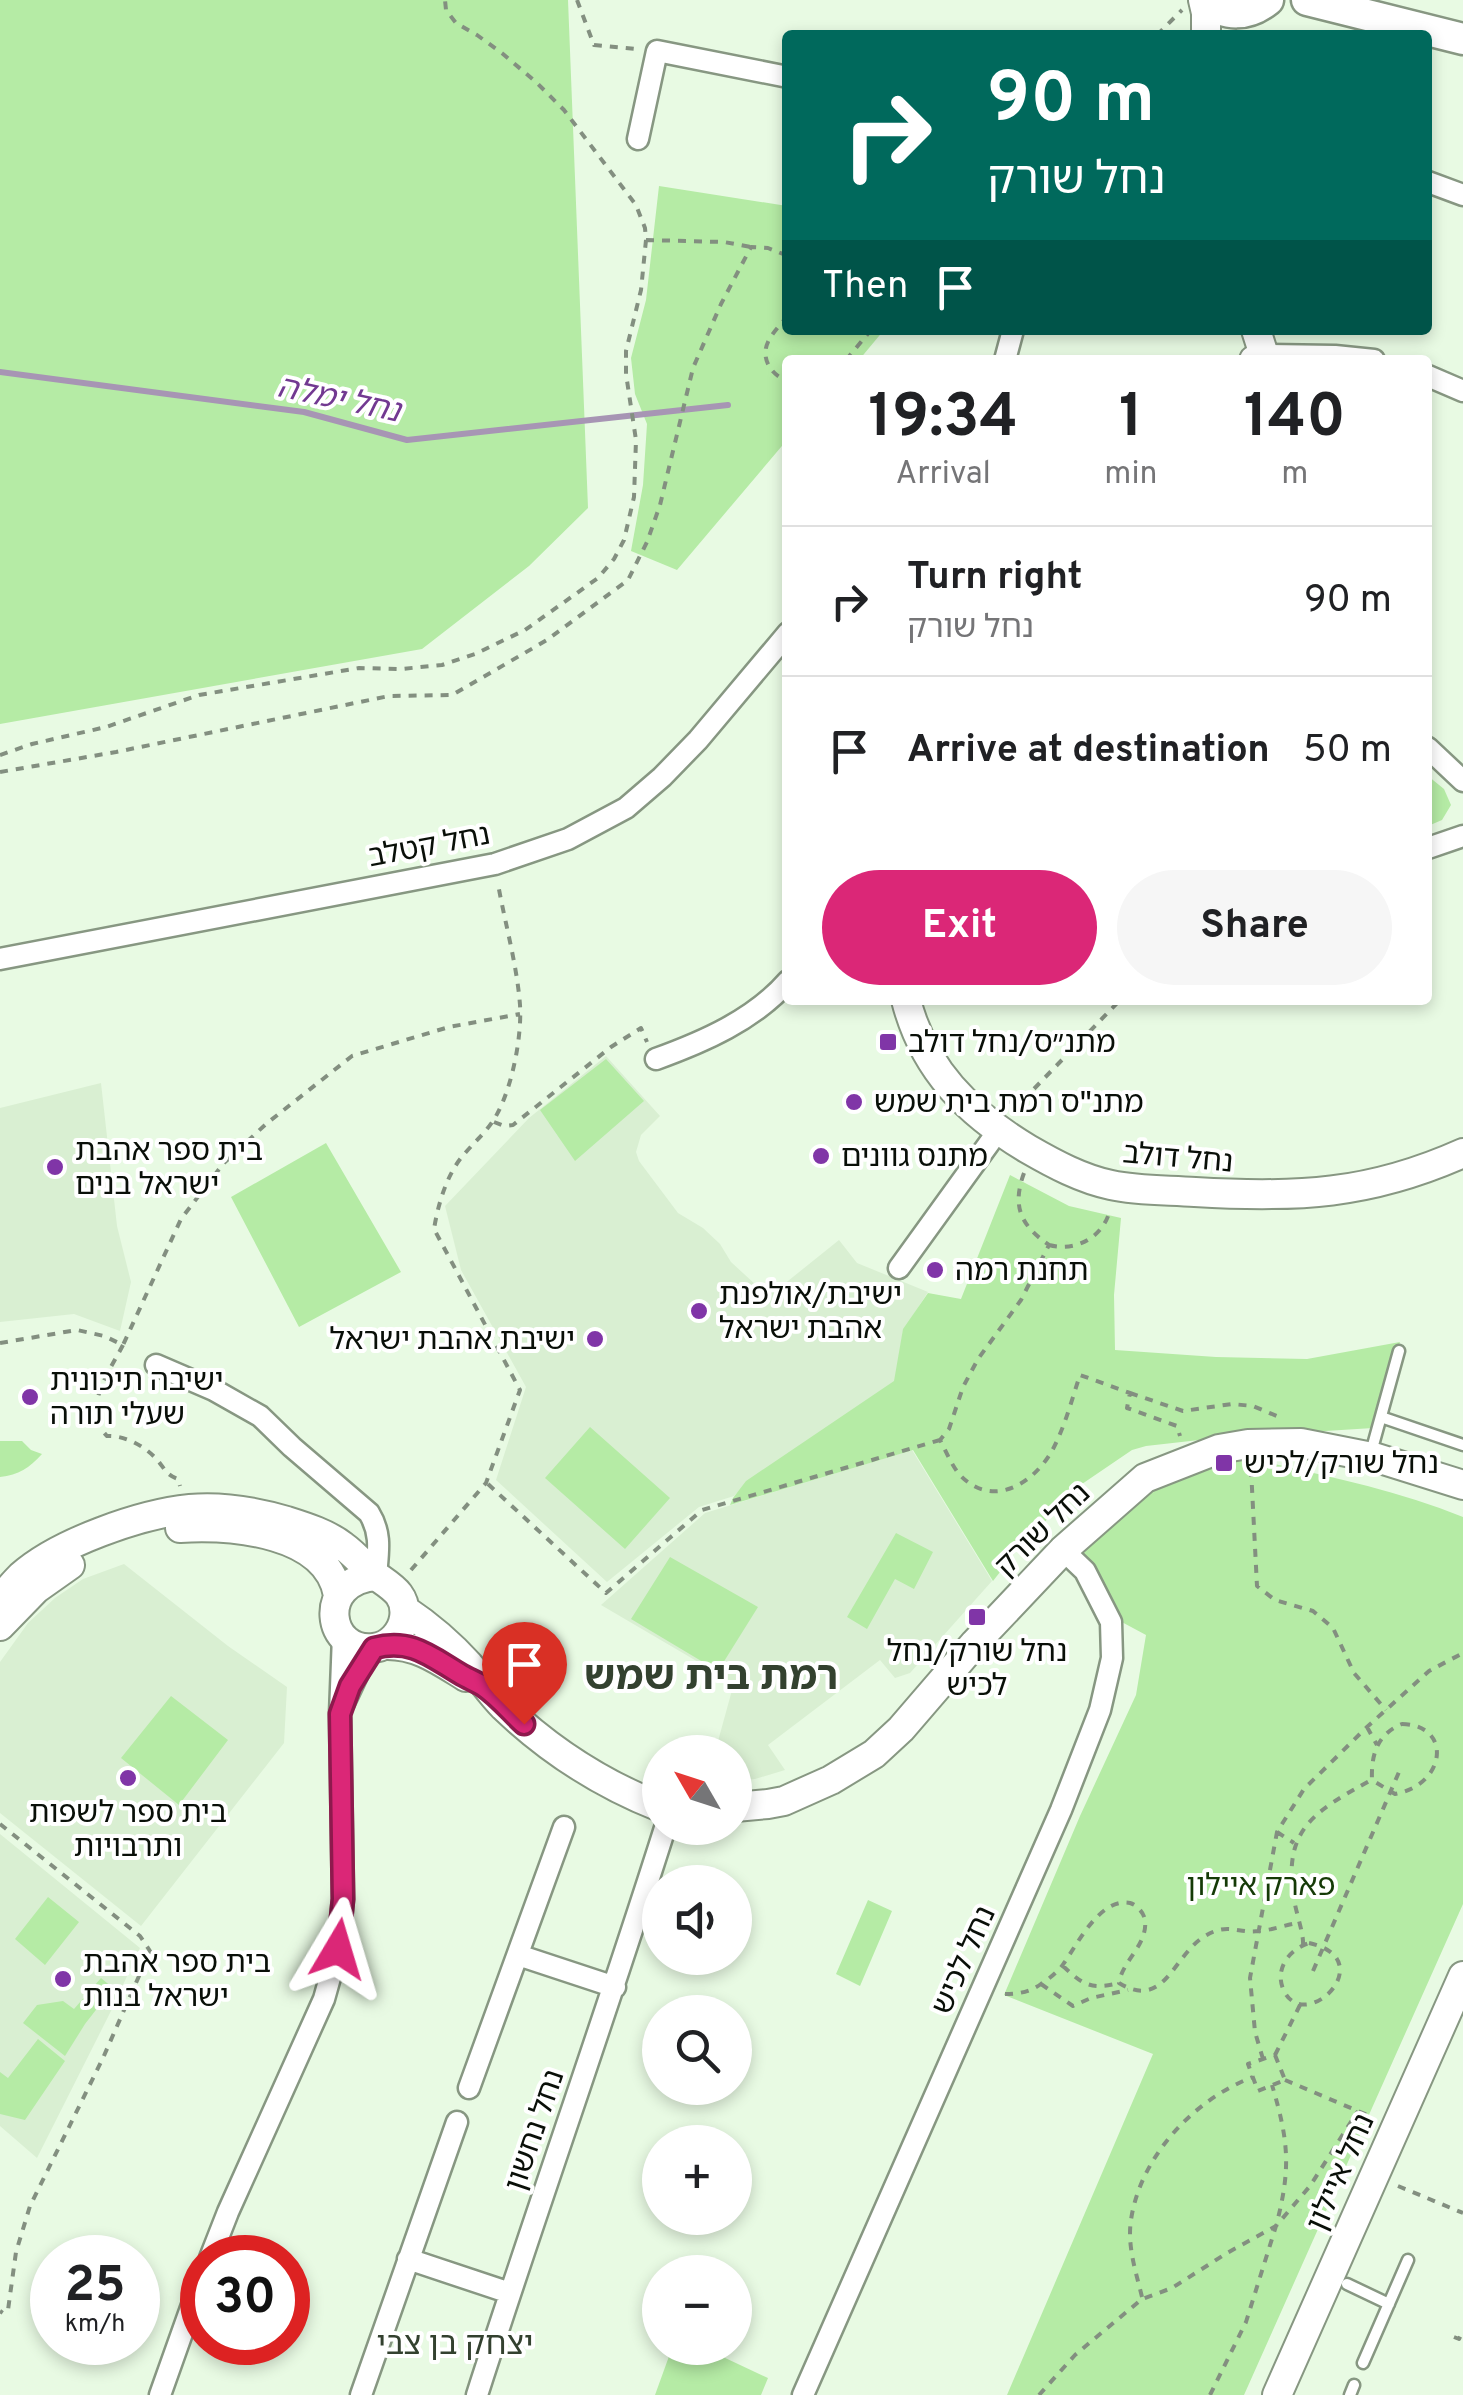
<!DOCTYPE html>
<html lang="en">
<head>
<meta charset="utf-8">
<style>
  body { margin:0; font-family:Overpass,"Noto Sans Hebrew",sans-serif; background:#f6f6f6; color:#202124; height:100vh; display:flex; flex-direction:column; font-size:38px; white-space:nowrap }
  * { box-sizing:border-box; margin:0 }
  p { font-size:32px; color:#757577 }
  .icon { flex:none; width:55px; height:55px; fill:none; stroke:currentColor; stroke-width:2; stroke-linecap:round; stroke-linejoin:round }
  .map { position:relative; flex:1; overflow:hidden }
  .details { position:absolute; left:782px; top:355px; width:650px; height:650px; display:flex; flex-direction:column; background:#fff; border-radius:10px; box-shadow:0 5px 15px #0003 }
  .details>* { flex:none }
  .guide { position:absolute; left:782px; top:30px; width:650px; height:305px; border-radius:10px; box-shadow:0 5px 15px #0003; background:#00695c; color:#fff; overflow:hidden }
  .needle { width:65px; rotate:309deg }
  .controls { position:absolute; left:642px; top:1735px; display:grid; gap:20px }
  .controls a { display:grid; place-items:center; width:110px; height:110px; border-radius:50%; background:#fff; box-shadow:0 5px 15px #0003; font-size:50px }
  .speed { position:absolute; left:30px; top:2235px; display:flex; gap:20px; font-size:50px; font-weight:700; text-align:center }
  .speed>* { display:grid; place-content:center; width:130px; height:130px; border-radius:50%; background:#fff; box-shadow:0 5px 15px #0003; line-height:1 }
  .speed small { font-size:25px; font-weight:400 }
  .speed .limit { border:15px solid #d22; background:#fff; color:#111 }
  .pin { position:absolute; display:grid; place-items:center; width:85px; height:85px; color:#fff; margin:-102px -42px; border-radius:50% 50% 50% 0; rotate:-45deg; box-shadow:0 0 10px #0007 }
  .pin .icon { rotate:45deg }
  .me { position:absolute; width:110px; margin:-55px; rotate:7deg; stroke-linejoin:round; filter:drop-shadow(0 0 8px #0008) }
  .turn { display:flex; align-items:center; gap:35px; height:210px; padding:0 40px; font-size:45px }
  .turn .icon { width:130px; height:130px; stroke-width:2.5 }
  .turn b { display:block; font-size:70px; line-height:85px }
  .then { display:flex; align-items:center; height:95px; padding:0 40px; background:#0003; gap:20px; font-size:38px }
  .eta { display:flex; justify-content:space-evenly; align-items:center; height:170px; text-align:center }
  .eta b { font-size:60px; font-weight:700; line-height:70px }
  .primary-button { display:flex; gap:20px; margin-top:auto; padding:20px 40px }
  .primary-button a { flex:1; height:115px; border-radius:60px; background:#db2777; color:#fff; font-size:40px; font-weight:700; line-height:115px; text-align:center }
  .primary-button a+a { background:#f6f6f6; color:#202124 }
  ul { padding:0; list-style:none }
  li { display:flex; align-items:center; gap:30px; height:150px; padding:0 40px; border-top:2px solid #e0e0e0 }
  li div { flex:1 }
  li b { display:block; font-size:38px }
  li em { font-style:normal }
  .map>svg:first-child { display:block }
  .built { fill:#d9efd2 }
  .green { fill:#b5eba5 }
  .lines { fill:none; stroke-linecap:round; stroke-linejoin:round }
  .stream { stroke:#a795b4; stroke-width:6 }
  .service-casing { stroke:#879782; stroke-width:15 }
  .minor-casing { stroke:#879782; stroke-width:25 }
  .tertiary-casing { stroke:#879782; stroke-width:32 }
  .secondary-casing { stroke:#879782; stroke-width:35 }
  .path { stroke:#838f80; stroke-width:4; stroke-dasharray:8 8; stroke-linecap:butt }
  .service { stroke:#fff; stroke-width:10 }
  .minor { stroke:#fff; stroke-width:20 }
  .tertiary { stroke:#fff; stroke-width:28 }
  .secondary { stroke:#fff; stroke-width:30 }
  .path-bridge { stroke:#838f80; stroke-width:4; stroke-dasharray:8 8; stroke-linecap:butt }
  .route-casing { stroke:#8e194d; stroke-width:25 }
  .route { stroke:#db2777; stroke-width:18 }
  .poi-dot { fill:#8035a7; stroke:#fff; stroke-width:4 }
  .labels { text-anchor:middle; stroke-width:8; stroke-linejoin:round; paint-order:stroke }
  .street-label { font-size:30px; fill:#090f08; stroke:#fff }
  .poi-label { font-size:30px; fill:#090f08; stroke:#fff; text-anchor:start }
  .park-label { font-size:30px; fill:#153a07; stroke:#fff }
  .water-label { font-size:32px; font-style:italic; fill:#723991; stroke:#fff }
  .neighbourhood-label { font-size:32px; fill:#33412f; stroke:#fff }
  .district-label { font-size:40px; font-weight:bold; fill:#33412f; stroke:#fff }
</style>
</head>
<body>
<div class="map">
<svg width="1463" height="2395" viewBox="0 0 1463 2395">
  <rect width="100%" height="100%" fill="#e8fae3"/>
  <path class="built" d="M606 1056 660 1116 641 1135 636 1152 639 1161 678 1213 703 1228 720 1244 731 1262 756 1285 764 1289 783 1285 839 1240 857 1263 928 1292 903 1331 895 1381 749 1480 734 1496 699 1507 607 1582 496 1480 526 1387 461 1270 445 1206 529 1118Z
    M101 1083 117 1226 131 1282 120 1331 74 1314 0 1322V1108Z
    M912 1450 992 1581 910 1673 895 1678 880 1660 768 1745 785 1770 755 1779 735 1781V1752H715L734 1683 601 1605 705 1513Z
    M124 1564 228 1646 287 1687 284 1743 141 1926 0 1813V1662L28 1623 55 1598 83 1579Z
    M0 1834 140 1948 111 2011 37 2158 0 2126Z"/>
  <path class="green" d="M0 0H568L588 508 529 566 422 649 0 724Z
    M659 186 787 206 788 330H884L859 360H788L787 440 677 570 631 551 643 485 647 424 635 394 631 358 646 300Z
    M1428 776 1444 789 1451 805 1442 820 1428 826Z
    M606 1059 644 1101 575 1161 540 1110Z
    M326 1143 401 1272 299 1327 231 1197Z
    M1010 1175 1069 1206 1121 1218 1114 1295 1115 1350 1216 1357 1307 1359 1400 1342 1373 1428 1217 1438 1146 1446 1132 1450 1082 1484 1018 1549 993 1581 913 1450 730 1505 733 1498 746 1481 894 1381 903 1329 928 1293 961 1299Z
    M590 1427 670 1498 625 1549 545 1478Z
    M0 1441H22L31 1450 42 1454C29 1468 19 1475 0 1477Z
    M1248 1458C1320 1475 1394 1489 1463 1517V1904L1244 2395H1007L1153 2054 1004 1995 1080 1816 1136 1695 1146 1635 1118 1620 1076 1552 1150 1488 1222 1460Z
    M896 1533 933 1552 914 1589 895 1579 867 1629 847 1617Z
    M670 1557 758 1607 718 1671 631 1619Z
    M171 1696 228 1740 179 1805 121 1758Z
    M48 1897 79 1922 45 1965 15 1939Z
    M868 1900 892 1911 860 1986 836 1974Z
    M101 1978 113 1988 85 2024 65 2056 23 2023 37 2005 63 2001 74 2009Z
    M38 2039 65 2061 25 2120 0 2114V2072L8 2078Z
    M672 2348H704L768 2378 761 2395H655Z"/>
  <g class="lines">
    <path class="stream" d="M0 372 304 412 407 440 728 405"/>
    <g class="service-casing">
      <path id="service" d="M1381 1417 1463 1445
        M1370 1456 1399 1351
        M1347 2284 1389 2304
        M1363 2363 1408 2260
        M1350 2395 1354 2385"/>
    </g>
    <g class="minor-casing">
      <path id="minor" d="M638 139 657 51 788 77
        M1428 182 1463 195
        M1264 355 1335 356 1374 360
        M1005 360 1013 330
        M1428 376 1463 391
        M1428 748 1463 781
        M1428 848 1463 836
        M0 959 495 864 568 839 626 808 662 777 698 740 788 633
        M656 1059C703 1042 754 1020 788 981
        M899 1268 998 1131
        M156 1365 214 1390 260 1416 292 1447 369 1513C382 1534 378 1552 376 1576
        M344 1703 361 1667 374 1648
        M518 1955 615 1987
        M469 2088 564 1827
        M210 2258 228 2212 324 1999 338 1949 343 1899 340 1714 343 1636
        M408 2259 510 2293
        M160 2395 202 2277
        M361 2395 457 2122
        M477 2395C538 2205 605 2018 665 1828
        M803 2395 1061 1810 1100 1710 1112 1658 1111 1622 1085 1571 1063 1550"/>
    </g>
    <g class="tertiary-casing">
      <path id="tertiary" d="M1203 0 1206 13V35
        M1254 360 1264 355 1256 330
        M906 1000C924 1070 968 1113 1028 1149 1054 1164 1082 1179 1111 1185 1138 1191 1168 1190 1195 1192 1296 1198 1369 1195 1463 1153
        M180 1528C233 1525 327 1532 338 1595
        M0 1599C7 1591 14 1583 21 1576 58 1543 140 1514 190 1509 222 1506 256 1512 287 1521 306 1527 328 1534 343 1546 353 1553 362 1563 371 1572 387 1585 408 1592 404 1618 402 1632 390 1646 374 1648 327 1654 315 1581 376 1576
        M405 1610C429 1626 450 1644 469 1665 481 1679 491 1694 504 1707 549 1750 602 1784 660 1807
        M0 1626 36 1589 70 1565
        M385 1645C417 1644 440 1661 466 1677
        M735 1807 768 1804 784 1801 831 1780 874 1754 901 1729 975 1643 1063 1550 1145 1478 1219 1449 1248 1444 1301 1443 1377 1458 1463 1485
        M1277 2395 1463 1976"/>
    </g>
    <g class="secondary-casing">
      <path id="secondary" d="M1205 0C1226 17 1248 16 1268 0
        M1307 0 1463 39"/>
    </g>
    <path class="path" d="M577 0 594 45 636 49
      M1157 35 1182 10
      M646 240 724 242 751 247
      M788 316C781 324 772 333 768 342 760 359 772 376 788 381
      M846 360 871 330
      M0 755 32 744 106 727 199 695 359 668 401 669 442 665 475 654 525 630 598 578 614 559 624 540 634 497 636 440 626 374V351L641 290 646 240 645 228 636 205 564 110 536 82 503 54 477 35 456 23 446 10 445 0
      M0 772 116 752 389 696 452 695 547 640 628 580 647 542 660 505 693 368 721 304 751 247 768 248 788 256
      M1006 1103 1029 1094 1120 1000
      M494 1122 504 1126 513 1125 611 1047 641 1028 647 1042
      M1024 1173C1012 1206 1020 1225 1049 1245L1021 1300 978 1359 963 1387 949 1429 940 1440C946 1451 951 1464 959 1474 992 1510 1034 1484 1053 1449 1065 1426 1072 1399 1080 1375L1130 1393 1127 1408 1177 1426 1180 1436
      M1049 1245C1075 1252 1103 1238 1110 1210
      M0 1343 77 1330 104 1336 123 1345 181 1219 223 1164 266 1124 352 1056 449 1027 520 1014
      M123 1345C109 1372 81 1409 107 1436 126 1435 148 1448 159 1462 166 1471 167 1475 178 1479L180 1486
      M1130 1393 1183 1411 1232 1404 1253 1406 1279 1417
      M1251 1469 1257 1586 1275 1600 1313 1611 1333 1628 1354 1673 1386 1710
      M488 1484 606 1593 702 1510 940 1440
      M411 1570 486 1483 520 1390 434 1229C438 1205 446 1177 461 1158 472 1144 487 1132 496 1116 512 1088 522 1037 520 1005 517 965 505 923 498 884
      M1402 1724C1453 1725 1446 1785 1395 1794L1372 1780C1371 1755 1377 1734 1402 1724Z
      M1367 1727 1377 1745
      M0 1824 140 1936 150 1951 103 2058 30 2206 16 2252 8 2310 3 2313 0 2311
      M1277 1832 1294 1843
      M1309 1943C1382 1959 1306 2035 1284 1991 1274 1970 1288 1950 1309 1943Z
      M1303 1945C1304 1934 1296 1913 1294 1899 1282 1828 1316 1811 1371 1780
      M1063 1966C1083 1985 1091 1990 1119 1983
      M1041 1984 1073 2006 1091 1998 1128 1990
      M1005 1994C1018 1994 1030 1992 1041 1984 1049 1979 1059 1971 1064 1963 1077 1945 1100 1897 1130 1903 1137 1905 1144 1913 1145 1920 1148 1945 1122 1961 1119 1983 1165 2011 1173 1955 1205 1936 1228 1922 1238 1934 1259 1931 1272 1930 1285 1925 1298 1923
      M1275 2055 1285 2080 1258 2091 1248 2064Z
      M1275 2055 1300 2005
      M1263 2059 1255 2032 1250 1978 1277 1832 1304 1789 1367 1727 1429 1671 1463 1653
      M1285 2080 1372 2117
      M1398 2186 1463 2213
      M1142 2297C1136 2272 1127 2246 1131 2220 1140 2157 1194 2099 1253 2077
      M1454 2337 1459 2339 1463 2331
      M1039 2395 1075 2355 1142 2299 1172 2288 1227 2253 1276 2226C1291 2169 1289 2142 1272 2085
      M1210 2395 1246 2322 1276 2226 1310 2186 1358 2111"/>
    <use href="#service" class="service"/>
    <use href="#minor" class="minor"/>
    <use href="#tertiary" class="tertiary"/>
    <use href="#secondary" class="secondary"/>
    <path class="path-bridge" d="M1313 1971 1399 1772"/>
  </g>
  <g class="lines">
    <g class="route-casing">
      <path id="route" d="M338 1949 343 1899 340 1714 350 1686 374 1648C412 1638 431 1657 462 1675 469 1679 477 1682 483 1686 498 1696 511 1712 524 1724"/>
    </g>
    <use href="#route" class="route"/>
  </g>
  <g class="poi-dot">
    <rect x="878" y="1032" width="20" height="20" rx="5"/>
    <circle cx="854" cy="1102" r="10"/>
    <circle cx="821" cy="1156" r="10"/>
    <circle cx="55" cy="1167" r="10"/>
    <circle cx="935" cy="1270" r="10"/>
    <circle cx="699" cy="1311" r="10"/>
    <circle cx="595" cy="1339" r="10"/>
    <circle cx="30" cy="1397" r="10"/>
    <rect x="1214" y="1453" width="20" height="20" rx="5"/>
    <rect x="967" y="1607" width="20" height="20" rx="5"/>
    <circle cx="128" cy="1778" r="10"/>
    <circle cx="63" cy="1979" r="10"/>
  </g>
  <g class="labels">
    <g class="street-label">
      <text transform="translate(429 845) rotate(-11)" y="10">נחל קטלב</text>
      <text transform="translate(1178 1157) rotate(5)" y="10">נחל דולב</text>
      <text transform="translate(1042 1529) rotate(-44)" y="10">נחל שורק</text>
      <text transform="translate(963 1960) rotate(-66)" y="10">נחל לכיש</text>
      <text transform="translate(534 2130) rotate(-71)" y="10">נחל נחשון</text>
      <text transform="translate(1340 2172) rotate(-66)" y="10">נחל איילון</text>
    </g>
    <g class="poi-label">
      <text x="908" y="1052">מתנ״ס/נחל דולב</text>
      <text x="874" y="1112">מתנ"ס רמת בית שמש</text>
      <text x="75" y="1160">בית ספר אהבת<tspan x="75" dy="34">ישראל בנים</tspan></text>
      <text x="841" y="1166">מתנס גוונים</text>
      <text x="955" y="1280">תחנת רמה</text>
      <text x="719" y="1304">ישיבת/אולפנת<tspan x="719" dy="34">אהבת ישראל</tspan></text>
      <text x="575" y="1349" text-anchor="end">ישיבת אהבת ישראל</text>
      <text x="50" y="1390">ישיבה תיכונית<tspan x="50" dy="34">שעלי תורה</tspan></text>
      <text x="1244" y="1473">נחל שורק/לכיש</text>
      <text x="977" y="1661" text-anchor="middle">נחל שורק/נחל<tspan x="977" dy="34">לכיש</tspan></text>
      <text x="128" y="1822" text-anchor="middle">בית ספר לשפות<tspan x="128" dy="34">ותרבויות</tspan></text>
      <text x="83" y="1972">בית ספר אהבת<tspan x="83" dy="34">ישראל בנות</tspan></text>
    </g>
    <g class="park-label">
      <text x="1261" y="1895">פארק איילון</text>
    </g>
    <g class="water-label">
      <text transform="translate(339 398) rotate(12)" y="11">נחל ימלה</text>
    </g>
    <g class="neighbourhood-label">
      <text x="455" y="2354">יצחק בן צבי</text>
    </g>
    <g class="district-label">
      <text x="711" y="1689">רמת בית שמש</text>
    </g>
  </g>
</svg>
<div class="controls">
<a><svg class="needle" viewBox="-14 -14 28 28"><path d="M0-13l5 13h-10z" fill="#e53935"/><path d="M0 13l5-13h-10z" fill="#757577"/></svg></a>
<a><svg class="icon" aria-label="sound" viewBox="0 0 24 24"><path d="M4 9h4l5-4v14l-5-4H4zM17 9q2 3 0 6"/></svg></a>
<a><svg class="icon" aria-label="search" viewBox="0 0 24 24"><circle cx="10" cy="10" r="6"/><path d="M15 15l6 6"/></svg></a>
<a>+</a>
<a>−</a>
</div>
<div class="speed"><div>25<small>km/h</small></div><div class="limit">30</div></div>
<div class="pin" style="left:524px;top:1724px;background:#d93025"><svg class="icon" aria-label="arrive" viewBox="0 0 24 24"><path d="M6 21V4h12l-3 4 3 4H6"/></svg></div>
<svg class="me" style="left:338px;top:1949px" viewBox="-20 -20 40 40"><path d="M0-17L14 15 0 8-14 15z" fill="#db2777" stroke="#fff" stroke-width="4"/></svg>
<div class="guide">
<div class="turn"><svg class="icon" aria-label="right" viewBox="0 0 24 24"><path d="M7 20v-9h11M14 6l5 5-5 5"/></svg><div><b>90 m</b>נחל שורק</div></div>
<div class="then">Then<svg class="icon" aria-label="arrive" viewBox="0 0 24 24"><path d="M6 21V4h12l-3 4 3 4H6"/></svg></div>
</div>
<section class="details">
<div class="eta">
<div><b>19:34</b><p>Arrival</p></div>
<div><b>1</b><p>min</p></div>
<div><b>140</b><p>m</p></div>
</div>
<ul>
<li><svg class="icon" aria-label="right" viewBox="0 0 24 24"><path d="M7 20v-9h11M14 6l5 5-5 5"/></svg><div><b>Turn right</b><p>נחל שורק</p></div><em>90 m</em></li>
<li><svg class="icon" aria-label="arrive" viewBox="0 0 24 24"><path d="M6 21V4h12l-3 4 3 4H6"/></svg><div><b>Arrive at destination</b></div><em>50 m</em></li>
</ul>
<div class="primary-button"><a>Exit</a><a>Share</a></div>
</section>
</div>
</body>
</html>
